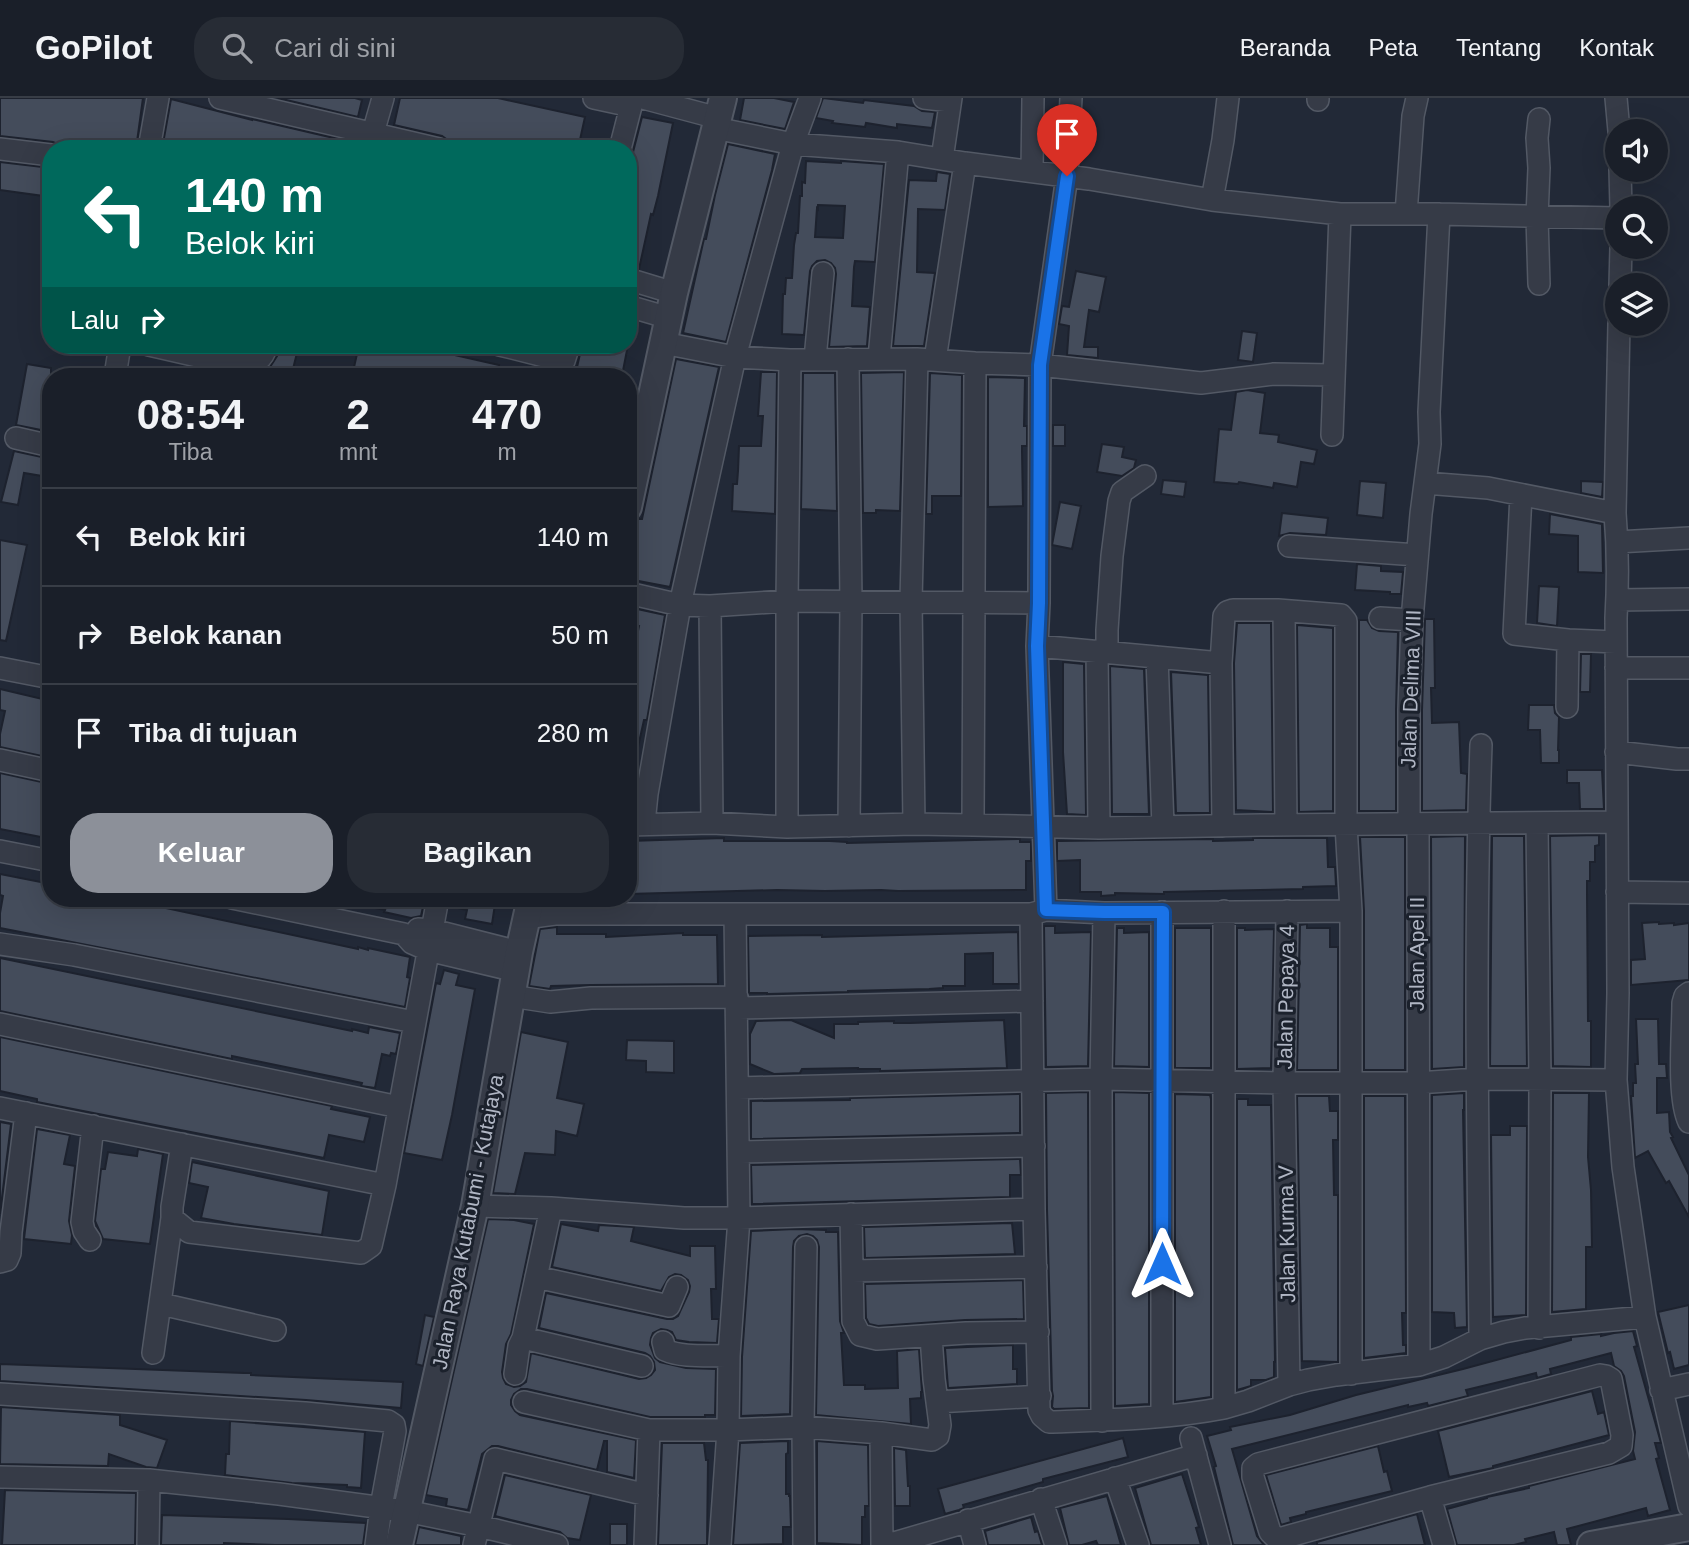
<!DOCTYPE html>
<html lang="id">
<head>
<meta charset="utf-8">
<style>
  body { margin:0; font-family:Helvetica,sans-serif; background:#272c35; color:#f1f3f6; height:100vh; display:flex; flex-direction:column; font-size:26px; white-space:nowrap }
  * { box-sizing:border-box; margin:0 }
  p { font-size:23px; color:#9fa2a8 }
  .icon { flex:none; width:38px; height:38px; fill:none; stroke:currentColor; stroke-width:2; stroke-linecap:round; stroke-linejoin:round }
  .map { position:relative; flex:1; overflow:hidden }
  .details { position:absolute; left:42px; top:270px; width:595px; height:539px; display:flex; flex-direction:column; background:#1a1f29; border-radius:28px; box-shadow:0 7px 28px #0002,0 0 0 2px #383d46 }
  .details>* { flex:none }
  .top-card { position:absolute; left:42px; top:42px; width:595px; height:214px; border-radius:28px; box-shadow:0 7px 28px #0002,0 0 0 2px #383d46; background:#00695c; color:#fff; overflow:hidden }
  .fabs { position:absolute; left:1605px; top:21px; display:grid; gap:14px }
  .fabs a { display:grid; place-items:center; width:63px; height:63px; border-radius:50%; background:#1a1f29; box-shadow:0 7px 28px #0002,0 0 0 2px #383d46; font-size:35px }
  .pin { position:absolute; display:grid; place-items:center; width:60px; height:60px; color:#fff; margin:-72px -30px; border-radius:50% 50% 50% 0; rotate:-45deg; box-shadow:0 0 7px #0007 }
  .pin .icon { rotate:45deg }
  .me { position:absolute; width:77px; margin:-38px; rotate:0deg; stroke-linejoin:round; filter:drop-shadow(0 0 5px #0008) }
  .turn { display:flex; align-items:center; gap:24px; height:147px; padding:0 28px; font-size:32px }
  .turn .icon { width:91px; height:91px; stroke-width:2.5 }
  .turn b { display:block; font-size:49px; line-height:60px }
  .then { display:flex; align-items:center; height:66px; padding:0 28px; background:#0003; gap:14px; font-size:26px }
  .eta { display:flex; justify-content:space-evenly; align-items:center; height:119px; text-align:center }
  .eta b { font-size:42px; font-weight:700; line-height:49px }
  .button { display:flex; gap:14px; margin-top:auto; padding:14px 28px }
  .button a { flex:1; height:80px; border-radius:28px; background:#8c9099; color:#fff; font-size:28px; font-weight:700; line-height:80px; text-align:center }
  .button a+a { background:#272c35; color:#f1f3f6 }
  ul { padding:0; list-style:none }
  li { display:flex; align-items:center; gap:21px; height:98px; padding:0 28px; border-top:2px solid #383d46 }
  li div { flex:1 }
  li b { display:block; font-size:26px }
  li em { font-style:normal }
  header { display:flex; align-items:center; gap:42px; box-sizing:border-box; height:98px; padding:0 35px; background:#1a1f29; border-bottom:2px solid #383d46 }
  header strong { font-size:33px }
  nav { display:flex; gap:38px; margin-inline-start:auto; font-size:24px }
  .search { width:490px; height:63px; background:#272c35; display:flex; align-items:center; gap:18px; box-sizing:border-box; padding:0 24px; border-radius:28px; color:#9fa2a8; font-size:26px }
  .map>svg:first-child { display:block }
  .building { fill:#444c5b; stroke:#1d222e; stroke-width:2; fill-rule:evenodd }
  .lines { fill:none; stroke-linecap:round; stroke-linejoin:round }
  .minor-casing { stroke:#535965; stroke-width:24 }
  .tertiary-casing { stroke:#535965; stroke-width:30 }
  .minor { stroke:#363b47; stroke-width:21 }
  .tertiary { stroke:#363b47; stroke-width:26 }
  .route-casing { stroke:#114b97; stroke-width:18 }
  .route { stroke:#1a73e8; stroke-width:12 }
  .labels { text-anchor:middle; stroke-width:6; stroke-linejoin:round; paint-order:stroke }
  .street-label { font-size:21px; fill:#b0b6c4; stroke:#1b212c }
</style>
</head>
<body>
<header>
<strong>GoPilot</strong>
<div class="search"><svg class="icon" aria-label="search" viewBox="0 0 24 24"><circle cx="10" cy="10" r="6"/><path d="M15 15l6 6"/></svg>Cari di sini</div>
<nav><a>Beranda</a><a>Peta</a><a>Tentang</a><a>Kontak</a></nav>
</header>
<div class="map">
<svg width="1689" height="1447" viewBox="0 0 1689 1447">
  <rect width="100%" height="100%" fill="#222937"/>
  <path class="building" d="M0 0H143L136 51H62L58 46 53 44 0 38Z
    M278 0H355L362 2 358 19Z
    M400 0H498L585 19 578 51H485L449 43 442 38 394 27Z
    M744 0H774L794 4 785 31 740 22Z
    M823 0 863 5 864 2 914 8 922 13 935 14 932 30 897 26V30L866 25 865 29 832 25 833 23 816 20Z
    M171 1 252 22V21L351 44 349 51H162Z
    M642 19 673 25 658 98 653 117 651 116 639 171 628 168V61L633 54Z
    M728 46 775 56 772 72 726 244 683 235 703 145 704 141H706L715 97Z
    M806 63 841 65V63L884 66 875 164 855 163 854 169 852 208 870 209 867 248 829 249 836 176 835 170 831 165 825 162 817 163 812 168 810 173 804 237 782 236 783 196H785L786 180H792L794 147 796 135H798L800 98H802V84L805 85ZM818 107 845 108 843 140 815 139 817 110 818 111Z
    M0 64 51 70V99L0 92Z
    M937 74 950 76 945 112 918 111 917 174 935 175 924 248H893L909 82 936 83Z
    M1076 173 1106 179 1099 214 1089 212 1084 249H1098V260L1067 257 1069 228 1059 226 1062 208 1069 209Z
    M1242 233 1257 235 1253 264 1238 262Z
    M280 247H299L292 275 270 269 277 258Z
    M359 247H429L428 251 499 267 497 278H456L424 272 423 274 410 271 409 278H352Z
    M582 247H628L622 278H575Z
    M676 261 719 269 670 489 628 481V450L636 422 638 421H642Z
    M27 266 51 270V334L16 327Z
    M761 274H777L775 416 732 413 733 386H737L738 373 739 348H761L763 318H758Z
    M904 274 900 413 876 412V415H863L861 275Z
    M803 275H835L837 413 801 411Z
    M930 275 962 277 961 398H932V416H926Z
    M988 279 1025 280 1024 328H1027V348H1022V353L1023 408 988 409Z
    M1247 292 1265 295 1260 335 1279 337 1278 344 1317 352 1314 366 1301 364 1297 389 1274 385 1273 390 1239 384 1238 386 1214 384 1219 331 1231 332 1236 294Z
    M1053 327H1065V348H1053Z
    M1102 346 1124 349 1122 359 1136 362 1134 370 1122 378 1097 374Z
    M14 353 51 361 48 379 24 375 18 407 1 404Z
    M1163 382 1186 384 1184 399 1161 396Z
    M1360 383 1386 385 1383 420 1357 417Z
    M1581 383 1603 384 1602 399 1581 395Z
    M1060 404 1081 408 1072 451 1052 447Z
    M1282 415 1328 420 1326 437 1290 435 1279 438Z
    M1550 416 1602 426 1603 475 1578 474V438L1549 436Z
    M0 442 27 447 6 543 0 542Z
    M1357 466 1381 468V473L1403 474 1401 496H1390V494L1355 492Z
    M1539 488 1559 489 1557 528 1537 525Z
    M628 509 665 517 647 622H644L634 667 628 666V583L639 528 628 525Z
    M1425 521H1434L1435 590H1431L1432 625 1459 624 1461 675 1467 676 1466 712 1422 713V612Z
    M1359 522H1367L1372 530 1379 533 1398 534 1396 612V713H1359Z
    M1237 525H1271L1273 714 1236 712 1234 565Z
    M1297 527 1333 530V713L1299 714Z
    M1581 556H1591L1590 594H1580Z
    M1063 564 1084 566 1086 717 1067 716 1063 654Z
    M1110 568 1144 571 1149 716H1112Z
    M1171 574 1208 577 1210 715H1176Z
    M0 591 51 603V660L0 649V636L5 613 0 612Z
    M1529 607H1554L1555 615 1559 619 1558 652H1559V665H1541L1540 632H1528Z
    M1567 672H1602L1604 711H1580L1579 685H1567Z
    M0 675 51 686V741L0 731Z
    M1599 737V747L1595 748V764H1590V783H1587V795L1588 923H1591V969L1553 968 1550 738Z
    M1465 738 1464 969 1432 971 1431 739Z
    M1492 738H1524L1527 968H1490Z
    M1360 739H1405V972H1364V813Z
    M724 740V743H830L847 744V745L1020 741V744H1031V763H1026V792L898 793 881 792 825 793 777 792 628 796V743Z
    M1253 740H1327L1328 769H1335L1336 788 1303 789V791L1164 794V796L1115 795V797L1101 798V794H1080V762L1057 763V743H1059L1213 741V743L1253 742Z
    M0 776 51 786V800H119L358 851V849L368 852V850L410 859 407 879 410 880 405 909 0 830V815L3 798 0 797Z
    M355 800H425L421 818 411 820 384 814 385 812 355 806Z
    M451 800H496L492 826 465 821 467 812 450 808Z
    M1659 824V826L1674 825V827L1689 825V882L1631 887V862L1645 861 1642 825Z
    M1307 826V830H1330V849H1338V972H1297L1300 827Z
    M1044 828H1055V835L1091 834 1088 968 1046 969Z
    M557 829V836H606V839L683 835V837H717L718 886 591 887 551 888 550 891 529 888 540 831Z
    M1117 830H1124V835L1149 834V969L1114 968Z
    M1175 830H1211V970H1175Z
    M1237 830H1245V832L1274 831 1271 970 1237 971Z
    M1018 834 1019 886H993V855L965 856V888H943V890L929 891 848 893V894L767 896V895H749L748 838 822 837V839Z
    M0 860 352 933V931L368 935 369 929 400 935 396 956 391 955 390 958 382 956 375 990 361 988 362 985 339 980 232 958V961L0 913Z
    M444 872 459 876 456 887 475 891 452 1017 442 1062 404 1055 436 885 440 886Z
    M1636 921H1658L1659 966H1666L1667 980H1657V1015L1669 1014 1670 1034 1673 1039 1671 1040 1689 1077V1119L1669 1083 1666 1085 1648 1053 1635 1060 1631 998H1633V985H1636L1635 966H1638Z
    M791 922 834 940V926H858V924L894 923V925H910L1004 922 1007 970 880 973V971H858V970L802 971 800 975 774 976 750 966V936L756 923Z
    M521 934 568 944 557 1000 584 1006 577 1038 556 1033 555 1057 525 1055 515 1096 493 1095Z
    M0 939 332 1008 331 1011 370 1019 364 1044 329 1037 324 1060 37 1004V1001L0 993Z
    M627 942 674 943V975L646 974V963L626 962Z
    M1088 994 1089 1310 1054 1311 1052 1309 1053 1298 1052 1293 1047 1111 1046 995Z
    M1114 994 1149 995V1306L1115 1308Z
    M1464 995V1012H1463L1467 1229 1455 1230 1454 1215 1432 1214V997Z
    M1553 995H1589L1588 1059 1591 1092 1592 1149H1586V1211L1552 1214Z
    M1020 996V1035L751 1041V1003L850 1002V1000Z
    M1175 996 1210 997 1211 1001V1299L1175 1304Z
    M1297 998H1329L1330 1013H1338V1042H1333L1334 1097H1338V1264L1302 1263Z
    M1364 998H1405L1406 1215H1402L1403 1247H1406V1255L1364 1260Z
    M1237 1001H1248V1007H1271L1275 1264H1274V1279L1266 1282H1251V1288L1237 1292Z
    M0 1024 11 1026 0 1116Z
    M1510 1028H1527L1526 1217 1493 1219 1491 1037H1510Z
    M37 1031 70 1037 64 1066 75 1068 69 1123 72 1137 71 1146 24 1141Z
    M138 1051 163 1056 150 1146 103 1141 95 1123 101 1071H105L108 1054 137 1058Z
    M1020 1061 1021 1077H1010V1099L752 1106 751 1067Z
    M192 1064 329 1093 322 1137 234 1126 201 1120 208 1089 189 1085Z
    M488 1121 514 1122 534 1126 511 1236 506 1246 502 1274 503 1280 506 1286 514 1289 520 1288 526 1284 531 1255 639 1281 646 1280 651 1277 655 1272 654 1264 650 1258 645 1255 539 1230 546 1195 667 1221H673L678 1218 689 1194 690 1188 688 1182 681 1177 675 1176 669 1179 661 1193 552 1169 561 1126 598 1133 599 1127 634 1129 631 1143 690 1158V1148H715L716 1191H711L712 1221H719L717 1245 689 1244 676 1242 672 1234 667 1232 661 1231 653 1235 651 1240 650 1247 655 1260 660 1264 686 1270 716 1271 715 1317H705V1319H650L527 1291H521L514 1296 511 1302V1307L515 1313 520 1317 636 1342 634 1380 607 1374V1343H604L597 1372 498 1348H492L482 1356 468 1412 446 1408 447 1401 426 1397Z
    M1012 1125 1015 1156 865 1160 864 1129Z
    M795 1131 826 1132V1134H838L840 1223 844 1235H841L844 1287H865V1291L898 1290 897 1253 919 1251 922 1294H921V1300L910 1301 911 1326 816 1317 819 1149 817 1142 813 1138 807 1136 799 1138 794 1143 793 1149 790 1316 741 1318 742 1259 751 1133Z
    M1023 1182 1024 1221 965 1222 878 1228 869 1226 866 1220 865 1186Z
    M1689 1207V1267L1674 1271 1670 1254 1668 1255 1658 1214Z
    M425 1217 434 1219 423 1268 416 1266Z
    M1633 1233 1637 1248 1634 1249 1661 1345H1655L1659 1360 1656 1361 1670 1412 1648 1418 1646 1410 1567 1431 1571 1447H1557L1554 1434 1525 1441 1526 1444 1514 1447H1457L1447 1411 1487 1400V1399L1529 1390V1388L1635 1361 1633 1353 1635 1334 1624 1278 1621 1273 1614 1268 1611 1255 1550 1271 1551 1276 1537 1280 1536 1275 1466 1292 1468 1298 1428 1308 1427 1305 1408 1309V1307L1232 1351 1257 1438 1264 1447H1233L1214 1369 1216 1368 1207 1338 1231 1332 1230 1329 1290 1317 1356 1297 1463 1271 1571 1242V1239L1601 1236V1238L1614 1235Z
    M1013 1247V1271H1017V1286L948 1290 945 1250Z
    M0 1266 244 1275H251V1277L403 1284 401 1310 306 1302 0 1283Z
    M1592 1293 1598 1316 1604 1314 1609 1337 1493 1368V1370L1449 1379 1438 1333Z
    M1 1309 120 1317V1327L167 1342 157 1370 146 1369 109 1356 108 1368 0 1366Z
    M230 1323 365 1334 361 1390 347 1389V1387L292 1385 225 1377 226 1356H229Z
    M1123 1340 1128 1359 1043 1381V1384L963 1407 964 1410 959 1412 945 1416 938 1391Z
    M788 1343V1355L786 1356V1396H789V1398H790L791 1429H783V1446L733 1447 740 1345Z
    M817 1343 868 1347 869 1408H865V1419H862V1447L817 1445Z
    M662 1345H704L706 1362H708L707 1447H658Z
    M1378 1348 1384 1374 1387 1373 1392 1393 1306 1414V1416L1290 1420 1291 1424 1281 1427 1266 1377Z
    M894 1350 906 1352 908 1388H910V1408H895Z
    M1182 1376 1199 1429 1196 1430 1201 1447H1151L1135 1390Z
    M505 1377 591 1397 580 1442 567 1440 560 1434 495 1418Z
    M5 1392 136 1395 135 1447H2Z
    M1107 1398 1121 1447H1098L1096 1443 1082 1447H1069L1060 1410Z
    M1417 1416 1425 1447H1317V1444Z
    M162 1417 288 1421 366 1425 363 1447H275L224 1445V1447H161Z
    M1031 1419 1035 1434 1038 1433 1042 1447H988L985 1433Z
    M610 1426H627V1447H610Z
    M419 1429 461 1438V1447H415Z"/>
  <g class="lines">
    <g class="minor-casing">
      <path id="minor" d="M220 0 439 51
        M594 0 631 8 632 0
        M643 0 718 20
        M924 0 950 3
        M1616 0 1619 33
        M1318 2V0
        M1539 21 1537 40 1539 70 1537 119 1539 186
        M715 30 793 46 898 54 965 65 1089 81 1212 102 1340 116H1439L1617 120
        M0 51 51 57
        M149 51 158 0
        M370 51 373 35 383 0
        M620 51 631 8
        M942 61 951 0
        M1620 72 1621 110
        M1032 73 1033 0
        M1212 102 1223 42 1228 0
        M1406 116 1413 18 1417 0
        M628 181 674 195
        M1620 187 1621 149
        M628 208 669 220
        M1619 226 1615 415C1618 450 1618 485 1616 520L1618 895 1616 982 1623 1069 1645 1219 1689 1408
        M663 245 735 259 790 262 917 261 975 265 1040 267 1201 285 1274 276 1333 277
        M149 247 241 268C256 265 263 262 267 247
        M500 247 564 263 569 247
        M879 260 898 54
        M815 261 823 175
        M848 261 851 503 849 728
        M935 262 965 65
        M115 278 120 247
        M1332 337 1340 116
        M16 340 51 348
        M1425 385 1430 346 1429 314 1439 116
        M1521 397 1514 536 1568 542
        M1617 444 1689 440
        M1289 448 1417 457
        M628 495 680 507 710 508 787 503 1039 505
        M1617 502 1689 501
        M710 508 712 725
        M1284 513 1286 727
        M1380 520 1412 522
        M1037 548 1221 565 1224 518 1227 514 1233 512H1278L1341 517 1346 523V727L1351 813V1276
        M1097 553 1099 730
        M1107 554V532L1112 458 1119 403 1122 394 1145 378
        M1157 559 1163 729
        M1221 565 1223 728
        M0 570 51 580
        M1616 570H1689
        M1567 609 1568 542 1616 544
        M1616 654 1677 661H1689
        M0 662 51 673
        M644 725 647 696 680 507 735 259 793 46 810 0
        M1537 725 1540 981 1539 1230
        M914 726 911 503 917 261
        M1409 726V612L1412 522 1421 416 1425 385 1488 390 1615 415
        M1418 726 1419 1267
        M628 727 712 725 787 729 914 726 973 727 1099 730 1261 727 1617 724
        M973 727 975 265
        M787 729V503L790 262
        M0 753 51 763
        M1617 794 1689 795
        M232 800 404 836 412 845 428 852 516 873
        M1046 812 1037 548 1039 505 1040 267 1067 78 1071 0
        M1224 813V1310L1248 1303 1289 1287 1308 1282 1336 1277 1419 1267 1444 1259 1480 1241 1504 1234 1525 1230 1645 1219
        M1287 813 1284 985 1289 1287
        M1031 816 1034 1111 1039 1312 1042 1318 1049 1324C1107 1322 1167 1321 1224 1310
        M525 820 555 816H1031L1046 812 1104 815 1351 813
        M418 831 432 832 519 854
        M0 846 74 857 414 924
        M1689 895 1685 898 1683 905C1683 935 1677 999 1689 1024
        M511 898 550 904 591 900 737 899
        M738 910 1032 903
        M0 926 399 1009
        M738 990 1101 981 1284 985H1417L1477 981 1616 982
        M0 1010 385 1087
        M182 1046 172 1109V1120L189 1134 361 1155 371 1148 385 1087 438 800
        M740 1054 1034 1048
        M475 1108 551 1110 684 1120H739L735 816
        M851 1116 853 1223 860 1237 877 1241 966 1235 1038 1234
        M90 1142 84 1133 82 1124 93 1028
        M0 1164 7 1162 10 1155 11 1134 26 1015
        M852 1173 1036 1169
        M536 1179 669 1208 677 1189
        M161 1206 275 1232
        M523 1240 642 1268
        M1480 1241C1478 1043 1474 845 1481 647
        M663 1244 665 1252C682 1260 710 1257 729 1258
        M153 1255 172 1120
        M515 1276 519 1248 523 1240 551 1110
        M1600 1277 1606 1278 1611 1281 1622 1337 1621 1348 1609 1355 1430 1399 1282 1440 1277 1441 1270 1434 1253 1379V1370L1258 1366Z
        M1661 1292 1689 1286
        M0 1296 305 1315 388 1323 394 1327 395 1333 381 1409 376 1447
        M524 1304 649 1332H728L803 1329 881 1335 932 1342 938 1338 940 1327 934 1281 931 1238
        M937 1304 1040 1298
        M1161 1318 1162 1308V814
        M1102 1323 1101 981 1104 815
        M881 1335 882 1447
        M1191 1340 1220 1447
        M0 1379 149 1382 279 1396 406 1413 479 1428 557 1447
        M1115 1380 1138 1447
        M1430 1399 1444 1447
        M1041 1401 1056 1447
        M968 1422 975 1447
        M148 1447 149 1382
        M474 1447 495 1361 647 1397
        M645 1447 649 1332
        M720 1447 728 1332 729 1258 739 1120 1034 1111
        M804 1447 803 1329 806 1149
        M887 1447 1196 1357"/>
    </g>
    <g class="tertiary-casing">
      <path id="tertiary" d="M628 409 674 195 723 0
        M399 1447 475 1108 519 854 531 800
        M1591 1447 1689 1429"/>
    </g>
    <use href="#minor" class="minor"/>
    <use href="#tertiary" class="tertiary"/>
  </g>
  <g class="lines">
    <g class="route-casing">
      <path id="route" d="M1067 78 1040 267 1039 505 1037 548 1046 812 1104 814H1163L1162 1166"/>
    </g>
    <use href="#route" class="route"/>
  </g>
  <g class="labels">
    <g class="street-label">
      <text transform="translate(1411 591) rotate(-88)" y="7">Jalan Delima VIII</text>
      <text transform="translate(1417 856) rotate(-90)" y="7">Jalan Apel II</text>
      <text transform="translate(1286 899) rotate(-89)" y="7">Jalan Pepaya 4</text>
      <text transform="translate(468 1124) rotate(-79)" y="7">Jalan Raya Kutabumi - Kutajaya</text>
      <text transform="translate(1287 1136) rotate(-91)" y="7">Jalan Kurma V</text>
    </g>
  </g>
</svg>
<div class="fabs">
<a><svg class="icon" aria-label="sound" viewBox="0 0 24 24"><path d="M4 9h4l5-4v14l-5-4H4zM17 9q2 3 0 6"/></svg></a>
<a><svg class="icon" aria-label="search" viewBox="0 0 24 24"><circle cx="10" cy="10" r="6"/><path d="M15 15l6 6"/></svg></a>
<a><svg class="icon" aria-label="layers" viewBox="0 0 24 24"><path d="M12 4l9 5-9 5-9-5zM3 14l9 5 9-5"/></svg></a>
</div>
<div class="pin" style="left:1067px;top:78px;background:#d93025"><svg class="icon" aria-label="arrive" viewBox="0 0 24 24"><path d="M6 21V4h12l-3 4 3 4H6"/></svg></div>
<svg class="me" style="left:1162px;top:1166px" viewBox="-20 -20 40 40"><path d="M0-17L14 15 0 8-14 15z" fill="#1a73e8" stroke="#fff" stroke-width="4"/></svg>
<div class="top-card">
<div class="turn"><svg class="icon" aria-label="left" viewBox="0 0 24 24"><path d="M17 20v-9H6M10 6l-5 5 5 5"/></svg><div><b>140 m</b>Belok kiri</div></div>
<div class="then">Lalu<svg class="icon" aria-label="right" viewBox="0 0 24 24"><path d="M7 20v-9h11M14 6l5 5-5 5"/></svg></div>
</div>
<section class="details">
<div class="eta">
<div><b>08:54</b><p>Tiba</p></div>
<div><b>2</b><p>mnt</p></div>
<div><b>470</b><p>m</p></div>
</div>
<ul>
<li><svg class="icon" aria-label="left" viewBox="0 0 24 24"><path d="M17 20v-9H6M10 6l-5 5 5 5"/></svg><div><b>Belok kiri</b></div><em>140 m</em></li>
<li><svg class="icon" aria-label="right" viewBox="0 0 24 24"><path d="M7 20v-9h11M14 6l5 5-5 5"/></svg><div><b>Belok kanan</b></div><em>50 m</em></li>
<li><svg class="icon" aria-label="arrive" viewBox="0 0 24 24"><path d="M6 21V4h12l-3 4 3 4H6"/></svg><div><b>Tiba di tujuan</b></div><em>280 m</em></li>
</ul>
<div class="button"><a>Keluar</a><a>Bagikan</a></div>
</section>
</div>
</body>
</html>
